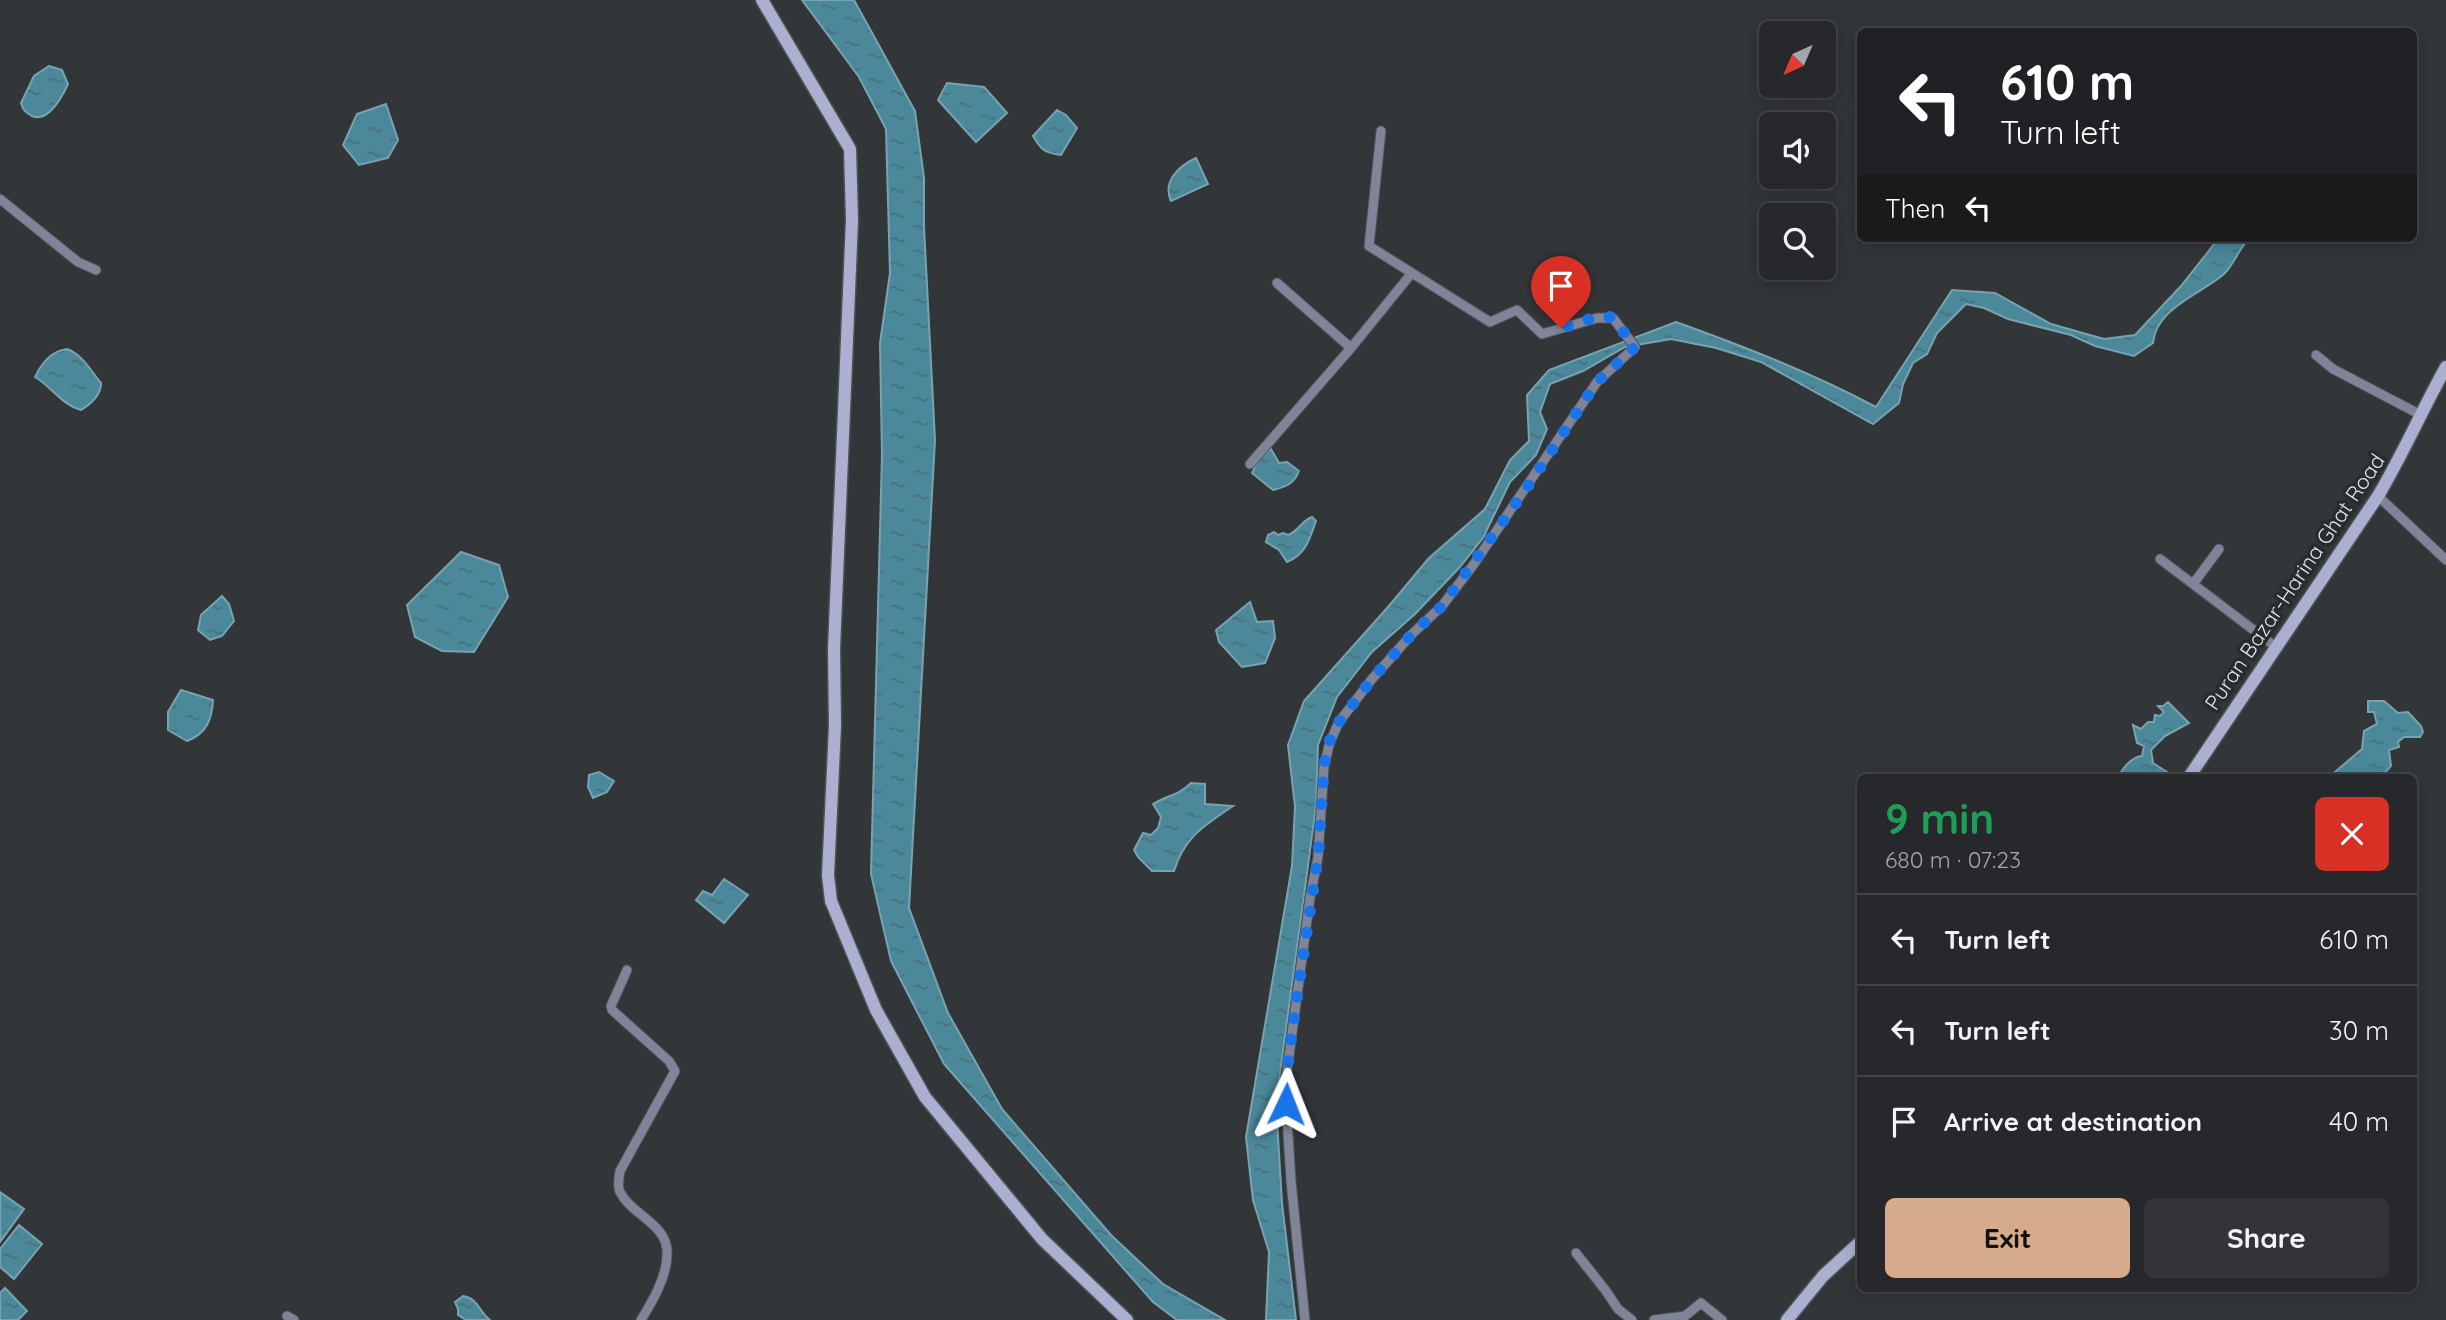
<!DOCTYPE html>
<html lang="en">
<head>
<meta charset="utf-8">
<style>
  body { margin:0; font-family:Quicksand,sans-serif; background:#323437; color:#f1f3f6; height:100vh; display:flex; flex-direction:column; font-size:26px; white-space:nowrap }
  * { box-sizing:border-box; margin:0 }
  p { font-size:23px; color:#a4a6a9 }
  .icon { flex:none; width:38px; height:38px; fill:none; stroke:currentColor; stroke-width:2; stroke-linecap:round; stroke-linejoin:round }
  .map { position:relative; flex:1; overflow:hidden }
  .side { position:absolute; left:1857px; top:774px; width:560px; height:518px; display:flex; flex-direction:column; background:#26282b; border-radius:10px; box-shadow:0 4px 18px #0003,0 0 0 2px #424447 }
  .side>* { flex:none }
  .banner { position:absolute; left:1857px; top:28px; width:560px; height:214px; border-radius:10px; box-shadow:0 4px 18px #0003,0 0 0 2px #424447; background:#202124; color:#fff; overflow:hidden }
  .needle { width:46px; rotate:224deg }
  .buttons { position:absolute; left:1759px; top:21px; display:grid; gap:14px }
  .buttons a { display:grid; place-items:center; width:77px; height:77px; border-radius:10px; background:#26282b; box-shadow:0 4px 18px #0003,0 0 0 2px #424447; font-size:35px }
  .pin { position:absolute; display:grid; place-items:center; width:60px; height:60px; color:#fff; margin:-72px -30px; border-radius:50% 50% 50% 0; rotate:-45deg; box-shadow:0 0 7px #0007 }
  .pin .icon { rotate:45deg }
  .me { position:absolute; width:77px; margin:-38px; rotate:2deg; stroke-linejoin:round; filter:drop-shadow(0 0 5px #0008) }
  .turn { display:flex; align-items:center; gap:24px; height:147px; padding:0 28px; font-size:32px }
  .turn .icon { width:91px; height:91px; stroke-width:2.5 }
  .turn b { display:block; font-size:49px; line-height:60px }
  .then { display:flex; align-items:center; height:66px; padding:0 28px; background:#0003; gap:14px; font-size:26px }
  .round { display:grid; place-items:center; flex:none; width:74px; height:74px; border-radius:10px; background:#323437 }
  .head { display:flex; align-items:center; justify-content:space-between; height:119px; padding:0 28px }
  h1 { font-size:42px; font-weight:800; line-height:52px; color:#1e9e55 }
  .cta { display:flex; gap:14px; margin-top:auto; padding:14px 28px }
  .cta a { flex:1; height:80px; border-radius:10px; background:#d6ab8b; color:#111; font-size:28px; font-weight:800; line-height:80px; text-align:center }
  .cta a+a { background:#323437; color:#f1f3f6 }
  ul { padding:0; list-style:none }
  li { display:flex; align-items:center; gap:21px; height:91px; padding:0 28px; border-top:2px solid #424447 }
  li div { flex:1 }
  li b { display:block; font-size:26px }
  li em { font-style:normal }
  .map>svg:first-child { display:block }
  .water { fill:url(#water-ripples); stroke:#78a3b1; stroke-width:2 }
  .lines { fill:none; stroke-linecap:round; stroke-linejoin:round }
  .street-casing { stroke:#4f5255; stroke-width:11 }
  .secondary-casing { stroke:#4f5255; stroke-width:15 }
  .street { stroke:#808498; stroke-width:9 }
  .secondary { stroke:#abafd0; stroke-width:12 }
  .route { stroke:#1a73e8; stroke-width:12; stroke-dasharray:0 21.6 }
  .labels { text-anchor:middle; stroke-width:7; stroke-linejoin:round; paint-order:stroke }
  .street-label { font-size:21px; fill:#e2e3e6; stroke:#292c2f }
</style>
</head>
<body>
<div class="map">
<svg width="2446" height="1320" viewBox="0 0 2446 1320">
  <defs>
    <pattern id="water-ripples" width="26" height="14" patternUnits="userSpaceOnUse" patternTransform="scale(1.75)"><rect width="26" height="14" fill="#4a889a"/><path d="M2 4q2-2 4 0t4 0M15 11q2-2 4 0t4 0" fill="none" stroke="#48707c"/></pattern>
  </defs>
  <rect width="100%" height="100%" fill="#333639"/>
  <path class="water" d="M802 0H854L915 111 924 178V227L935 440 909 908 948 1013 1002 1109 1111 1235 1163 1284 1225 1320H1177L1153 1302 944 1064 891 961 871 874 882 455 880 343 890 273 886 129 859 77Z
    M49 66 62 70 68 84C62 97 48 123 32 116 25 112 23 110 21 103L34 76Z
    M947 83 984 87 1007 113 976 142 938 100Z
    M386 104 398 140 388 158 359 165 343 145 357 114Z
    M1057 110 1066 115 1077 128 1061 155C1045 153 1041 150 1033 136Z
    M1196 158 1208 184 1171 201C1162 181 1179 166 1196 158Z
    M2219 238H2249C2239 249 2234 264 2224 274 2201 294 2156 308 2153 343L2134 356 2095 346 2071 335 2008 319 1984 308 1966 304 1937 333 1927 354 1913 363 1903 384 1899 403 1873 424 1761 362 1716 348 1671 339 1625 347 1583 371 1550 384 1540 412 1547 429 1536 455 1510 482 1483 538 1459 568 1415 614 1372 652 1337 697 1318 745 1316 806 1276 1103 1282 1203 1296 1320H1266L1269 1252 1253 1200 1246 1137 1292 866 1295 807 1288 745 1304 701 1388 607 1429 558 1485 509 1510 460 1529 441 1527 395 1549 370 1676 322C1745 347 1810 372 1876 407L1952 290 1995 293 2051 324 2104 339 2135 335 2181 286Z
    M67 349C83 355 91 371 101 383 101 396 91 404 81 410 62 405 52 387 35 377 42 363 51 351 67 349Z
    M1271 449 1279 463 1287 462 1299 471C1294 484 1286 487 1273 490L1252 473C1256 463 1262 455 1271 449Z
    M1312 517 1316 521C1309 540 1306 554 1287 562L1279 550 1266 542 1268 535 1274 532 1278 535 1283 533 1288 535C1299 531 1301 521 1312 517Z
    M461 552 499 565 508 597 474 652 442 651 415 637 407 605Z
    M222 596 229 604 234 621 222 636 210 640 198 630 201 615Z
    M1250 602 1257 622 1273 621 1275 638 1265 663 1242 667 1219 642 1216 630Z
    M181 690 213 700C212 720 206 734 187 741L168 730V712Z
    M2368 701H2384L2398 713 2408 712 2421 726 2423 732 2420 737H2404L2398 742 2399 747 2389 750 2391 766 2382 776 2329 777 2362 749 2364 731 2377 724 2374 712H2368Z
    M2168 702 2189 723 2165 736 2151 750 2153 763 2167 772 2155 777H2118C2123 768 2131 757 2142 756L2144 746 2137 743 2133 725 2141 729 2148 722H2154L2155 715 2160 716 2164 712 2158 706H2163Z
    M599 772 614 781 607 792 593 798 588 787 589 775Z
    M1191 783 1205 784V804L1233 806C1204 826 1185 836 1174 871H1152L1138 857 1134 850 1143 833 1151 835 1158 828 1161 817 1153 804C1167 795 1178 796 1191 783Z
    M724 879 748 895 724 923 696 900 703 891 712 895Z
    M0 1192 24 1209 0 1242Z
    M19 1225 42 1244 14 1279 0 1267V1249Z
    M5 1288 27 1311 18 1320H0V1293Z
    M463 1296C478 1298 479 1312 490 1320H466L458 1315V1309L455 1302Z"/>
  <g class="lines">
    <g class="street-casing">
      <path id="street" d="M0 199 78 262 96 270
        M1277 283 1351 348
        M2316 355 2333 369 2419 414
        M1250 464 1351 348 1411 274
        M2378 496 2446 560
        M2160 559 2276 647
        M2193 584 2219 549
        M627 970 611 1006 612 1010 669 1061 675 1071 620 1171C619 1178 617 1186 620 1192 632 1216 669 1224 667 1255 667 1277 652 1302 641 1320
        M1576 1253 1606 1291 1618 1309 1632 1320
        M287 1316 294 1320
        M1305 1320 1291 1181 1285 1086 1310 898 1318 857 1324 766 1330 742 1339 722 1372 679 1412 634 1442 606 1474 564 1597 382 1635 347 1613 318H1597L1542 334 1517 310 1490 322 1369 246 1381 131
        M1654 1320 1685 1316 1701 1303 1722 1320"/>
    </g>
    <g class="secondary-casing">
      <path id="secondary" d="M762 0 850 149 852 220 834 649 835 726 828 875 831 901 876 1010 925 1097 1042 1239 1127 1320
        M2189 777 2378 496C2403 454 2422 410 2446 367
        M1787 1320 1823 1276 1860 1242"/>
    </g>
    <use href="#street" class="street"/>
    <use href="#secondary" class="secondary"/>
  </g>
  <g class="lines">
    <path class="route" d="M1286 1104 1285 1086 1293 1024 1318 857 1324 766 1329 742 1339 722 1372 679 1412 634 1442 606 1524 492 1597 382 1635 347 1612 317H1597L1561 328"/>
  </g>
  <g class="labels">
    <g class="street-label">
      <text transform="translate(2295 582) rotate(-56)" y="7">Puran Bazar-Harina Ghat Road</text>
    </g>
  </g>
</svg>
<div class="buttons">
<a><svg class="needle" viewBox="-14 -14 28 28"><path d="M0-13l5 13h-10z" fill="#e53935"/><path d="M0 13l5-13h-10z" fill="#a4a6a9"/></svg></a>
<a><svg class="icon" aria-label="sound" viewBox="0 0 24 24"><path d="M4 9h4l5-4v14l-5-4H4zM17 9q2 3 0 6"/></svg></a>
<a><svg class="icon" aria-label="search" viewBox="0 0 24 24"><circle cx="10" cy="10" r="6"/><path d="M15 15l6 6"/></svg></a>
</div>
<div class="pin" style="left:1561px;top:328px;background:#d93025"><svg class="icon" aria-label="arrive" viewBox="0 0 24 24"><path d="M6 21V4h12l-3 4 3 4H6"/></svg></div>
<svg class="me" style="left:1286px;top:1104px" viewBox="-20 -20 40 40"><path d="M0-17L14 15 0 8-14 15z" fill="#1a73e8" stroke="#fff" stroke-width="4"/></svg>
<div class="banner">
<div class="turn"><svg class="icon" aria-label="left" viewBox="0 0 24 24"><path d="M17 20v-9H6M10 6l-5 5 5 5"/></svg><div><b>610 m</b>Turn left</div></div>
<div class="then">Then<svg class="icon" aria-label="left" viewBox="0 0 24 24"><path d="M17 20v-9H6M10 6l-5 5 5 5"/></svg></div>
</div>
<section class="side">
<div class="head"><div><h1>9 min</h1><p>680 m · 07:23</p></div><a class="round" style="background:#d93025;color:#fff"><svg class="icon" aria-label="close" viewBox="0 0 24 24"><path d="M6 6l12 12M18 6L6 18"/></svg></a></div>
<ul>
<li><svg class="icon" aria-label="left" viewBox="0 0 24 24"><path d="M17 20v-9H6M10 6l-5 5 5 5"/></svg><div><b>Turn left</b></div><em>610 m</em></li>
<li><svg class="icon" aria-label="left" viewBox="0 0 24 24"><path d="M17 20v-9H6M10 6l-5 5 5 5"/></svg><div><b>Turn left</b></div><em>30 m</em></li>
<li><svg class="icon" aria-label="arrive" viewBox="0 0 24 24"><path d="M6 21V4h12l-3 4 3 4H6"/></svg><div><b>Arrive at destination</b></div><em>40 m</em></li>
</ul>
<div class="cta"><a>Exit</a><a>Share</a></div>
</section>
</div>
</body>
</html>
